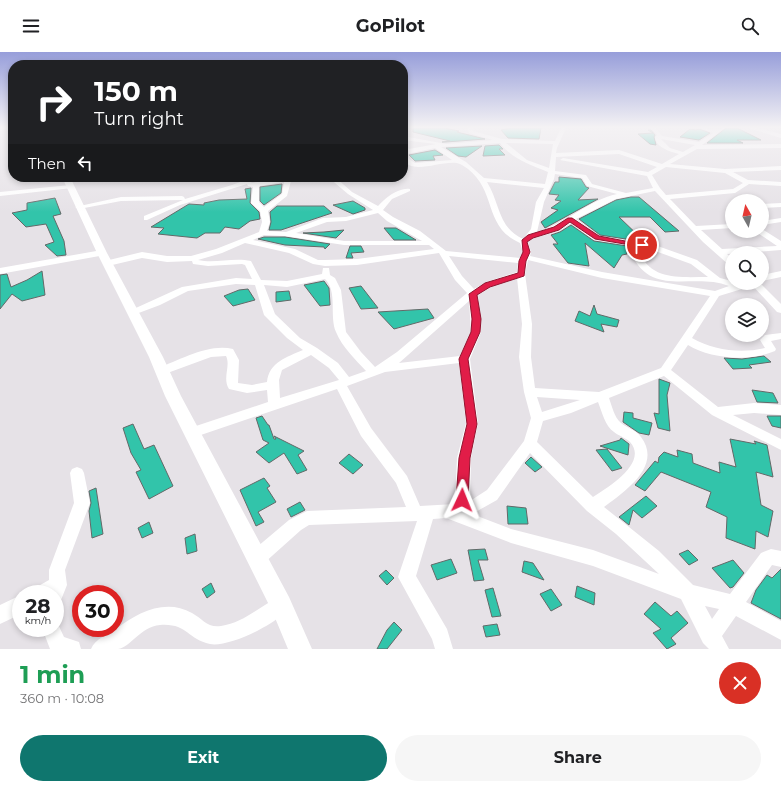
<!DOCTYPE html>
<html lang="en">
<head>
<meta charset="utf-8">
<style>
  body { margin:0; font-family:Montserrat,sans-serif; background:#f6f6f6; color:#202124; height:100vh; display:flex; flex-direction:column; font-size:15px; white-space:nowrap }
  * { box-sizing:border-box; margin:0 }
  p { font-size:13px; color:#757577 }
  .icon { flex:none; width:22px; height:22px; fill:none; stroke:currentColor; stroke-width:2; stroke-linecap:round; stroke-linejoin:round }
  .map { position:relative; height:597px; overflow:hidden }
  .drawer { display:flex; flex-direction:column; background:#fff; flex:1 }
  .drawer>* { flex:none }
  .banner { position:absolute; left:8px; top:8px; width:400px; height:122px; border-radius:16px; box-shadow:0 2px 6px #0003; background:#202124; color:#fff; overflow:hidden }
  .needle { width:26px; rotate:352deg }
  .controls { position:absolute; left:725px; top:142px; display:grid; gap:8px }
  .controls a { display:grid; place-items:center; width:44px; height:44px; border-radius:50%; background:#fff; box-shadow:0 2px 6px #0003; font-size:20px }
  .speed { position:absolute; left:12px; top:533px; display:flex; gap:8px; font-size:20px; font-weight:700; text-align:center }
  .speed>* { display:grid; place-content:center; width:52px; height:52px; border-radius:50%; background:#fff; box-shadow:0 2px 6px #0003; line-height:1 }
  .speed small { font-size:10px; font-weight:400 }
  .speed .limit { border:6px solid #d22; background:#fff; color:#111 }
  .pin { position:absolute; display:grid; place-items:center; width:34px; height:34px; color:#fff; margin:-17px; border:2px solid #fff; border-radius:50%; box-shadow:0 1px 4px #0007 }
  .me { position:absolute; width:44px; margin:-22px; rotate:2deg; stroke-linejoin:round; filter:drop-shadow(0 0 3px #0008) }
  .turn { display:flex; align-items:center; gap:14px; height:84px; padding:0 20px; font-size:18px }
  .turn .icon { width:52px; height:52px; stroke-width:2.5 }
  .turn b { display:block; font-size:28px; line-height:34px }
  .then { display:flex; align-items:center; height:38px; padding:0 20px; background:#0003; gap:8px; font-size:15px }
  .round { display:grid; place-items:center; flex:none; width:42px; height:42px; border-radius:21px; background:#f6f6f6 }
  .overview { display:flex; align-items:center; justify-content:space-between; height:68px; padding:0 20px }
  h1 { font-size:24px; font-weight:700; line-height:30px; color:#1e9e55 }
  .cta { display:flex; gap:8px; margin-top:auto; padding:8px 20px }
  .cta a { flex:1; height:46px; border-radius:24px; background:#0f766e; color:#fff; font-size:16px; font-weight:700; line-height:46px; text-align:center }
  .cta a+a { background:#f6f6f6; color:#202124 }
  header { display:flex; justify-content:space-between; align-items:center; height:52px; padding:0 20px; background:#fff; font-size:18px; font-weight:700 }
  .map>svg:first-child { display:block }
  .building { fill:#32c4aa; stroke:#636968 }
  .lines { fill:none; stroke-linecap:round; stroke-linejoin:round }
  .minor { fill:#fff; fill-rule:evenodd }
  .tertiary { fill:#fff; fill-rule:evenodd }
  .route { fill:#e11d48; stroke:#92132f }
</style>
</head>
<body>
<header><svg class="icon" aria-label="menu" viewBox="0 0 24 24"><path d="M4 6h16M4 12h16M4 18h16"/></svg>GoPilot<svg class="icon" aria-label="search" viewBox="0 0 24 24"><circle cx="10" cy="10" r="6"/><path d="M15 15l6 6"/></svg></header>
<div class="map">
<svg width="781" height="597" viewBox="0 0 781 597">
  <rect width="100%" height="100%" fill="#e6e2e7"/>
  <path class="building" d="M413 76H444L459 79 457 80 485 87 446 90H442L450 89 413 80Z
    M511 76H541L539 87 508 86 501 78Z
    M726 76H737L761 88H737L743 91H707Z
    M690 77 696 78 699 77 710 81 699 88 680 85Z
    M648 78H651L655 83 654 85 656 93 650 92 638 82 653 81Z
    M499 93 503 97H499L505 103 483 104 485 94Z
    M482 94 466 105 458 104 446 96Z
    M435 98 443 103 433 104 435 108 415 109 409 103Z
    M559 125 581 127 586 135 589 136 578 148 598 147 545 176 541 170 558 158 551 156 561 149 555 148 559 143 549 142 555 130H559Z
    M282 132 281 141 264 153 260 149V135Z
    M251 136 250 151 259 160 260 167 250 169 239 177 225 175 220 181H205L197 186 158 182 164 176 151 175 189 152 204 153V151L219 148 247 147 245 137Z
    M631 145H639L679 179 665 180 650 165H619L645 190 600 183 579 167 616 148Z
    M55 146 61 162 53 164 64 189 66 203 57 204 45 193 54 190 46 172 26 175 12 161 27 158V151Z
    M353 149 365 156V158L353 162 333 153Z
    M277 154H324L332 161 281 178H269L271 170 270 160Z
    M571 173 594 189 627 194V202L622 203 614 216 585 191 589 214 568 211 553 192H558L551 183 560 180Z
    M384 176H396L416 188H394Z
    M344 178 336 186 303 181 324 180Z
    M264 185H285L330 192 325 197 324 195 285 193 258 187Z
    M350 194H361L364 200 351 201 353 206H346Z
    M42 219 45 243 22 249 12 242 0 257V223L7 222 11 235 27 228Z
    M324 229 329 236 330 253 320 254 304 233Z
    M361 234 378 256 361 257 349 236Z
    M248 237 255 248 233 254 224 244 239 238Z
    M289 239 291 248 276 250V240Z
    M594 253 597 262 619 268 617 275 601 272 604 280 575 269 579 259 590 264Z
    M428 257 434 266 394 277 378 260Z
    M764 304 771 310 749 313 752 316 733 317 724 306 742 307Z
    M659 327 670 331 667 343 670 379 658 376 654 361 659 362Z
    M752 338 773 341 778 351 757 350Z
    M624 360 633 361V366L652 371 649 383 639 381 623 370Z
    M262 364 268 373H269L274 387H276L274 384 304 399 298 403 307 418 297 422 284 401 269 411 256 400 269 391 263 388 256 366Z
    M767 364H781V376L772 374Z
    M133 372 144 397 154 393 173 434 149 447 136 420 141 418 131 401 123 376Z
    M621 386 629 392 628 403 600 394 620 388Z
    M730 387 756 392 754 389 767 393 773 425 756 420 761 453 773 459 768 485 756 479 755 497 726 486 727 465 706 455 711 440 661 420 645 439 635 433 655 409 658 411 659 405 664 400 678 405 677 398 692 402 693 411 720 421 719 410 736 415Z
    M607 397 622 416 612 419 596 398Z
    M349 402 363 413 353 422 339 411Z
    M531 405 542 415 535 420 525 411Z
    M264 426 270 434 267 436 276 450 258 460 264 470 256 474 240 438Z
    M96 436 103 482 92 486 89 459 91 451 89 439Z
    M646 444 657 454 642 466 633 458 629 473 619 465Z
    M300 450 305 458 291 465 287 457Z
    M507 454 526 456 528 472H508Z
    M149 470 153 481 142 486 138 476Z
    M195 482 197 499 187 502 185 486Z
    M485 497 488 508H478L484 528 474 529 468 498Z
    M688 498 698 508 689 513 679 502Z
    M451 507 457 521 437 528 431 513Z
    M733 508 744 521 733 535 730 536 712 516Z
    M524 509 533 511 544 528 522 520Z
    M781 517V567L751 551 756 538 767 523 772 526Z
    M386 518 394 526 387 533 379 524Z
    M211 531 215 540 207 546 202 537Z
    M577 534 595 541 594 553 575 545Z
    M493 536 501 564 492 565 485 538Z
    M551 537 562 553 551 559 540 542Z
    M655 550 671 564 677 559 688 571 671 586 676 592 667 597 653 581 661 577 644 562Z
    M394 570 402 578 387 597H377L387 578Z
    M497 572 500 583 486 585 483 574Z"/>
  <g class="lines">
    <path class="minor" d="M0 76H8L0 79Z
      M467 76H472L473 79 502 87 555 89 561 76H566L557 96 556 101 619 98 662 112 679 102C671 100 655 95 655 85L657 83 651 76H656L662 84 699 90 713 81 700 76 716 78 725 76 702 93 781 92V96L697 97 670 112 725 117 781 114V118L733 120 748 128 781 130V134L749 132 735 141 670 147 696 174 732 172V176L701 178 722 197 777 194 755 179H762V177L781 189V198L727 202 732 206V214L729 213 703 190 655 139 616 147 576 167 599 184 652 192 697 208 720 226 732 229V231H760L781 252V261L777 260 751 232 742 237 719 244 692 286C713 298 741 302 765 296L760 288 765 283 781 281V287L771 289 776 297 775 299C749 310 711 307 688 293L671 318 718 355 754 351 781 353V363L754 361 733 363 781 387V398L712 363 664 324 609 346C612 354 614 365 621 371 627 376 636 378 641 385 663 414 624 440 604 455L659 499 693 533 730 542 761 501 771 497 781 499V515L772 513 746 550 781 569V588L736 564 722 584 729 597H709L703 591 681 547 593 514 511 491 446 466 433 467 416 524 447 577 453 597H435L432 587 398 525 417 469 309 473 301 478 263 512 257 514 251 512 249 506 251 500 289 468 307 459 406 455 396 431 361 384 337 337 192 386 187 385 185 381 187 377 268 350 267 338 247 341 229 337C222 326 231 314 226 304L211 305 162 323 158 322 156 319 158 316C180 308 209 291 233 297L239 308 238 331 252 333 267 330C269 310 287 305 303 298L287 286 264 263 255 233 236 232 188 239 160 253 136 262 132 263 127 260 182 235 236 226 252 227 245 213 242 212 208 214 193 212 192 209 167 210 142 206 108 214 104 211 105 209 142 200 167 204H191L216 197 259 180 262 170 260 159 251 151 253 135 248 134 247 132 180 153 147 168H144V164L183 148 121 149 79 157 75 155 121 145 182 144 184 145 185 147 232 133 254 125H263L250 131 292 125H308L291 129 287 144 268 159 270 170 267 179 286 180 323 166 346 165 373 158 348 142 328 125H335L352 140 378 154C385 146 399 135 410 137V139L392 147 383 158 393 165 420 179 446 199 520 206 523 200 520 191C481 174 499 135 462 113 449 104 413 125 404 108 402 104 403 97 403 92L409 97 436 92 403 88V84L446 92 493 88 469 81ZM661 87 695 93 683 100 670 96ZM500 91C512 107 530 113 548 120L545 132 484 126 466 110 441 95ZM506 91 553 92 549 116 527 108ZM435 96 452 108 415 111 409 107 407 102ZM619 102 657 115 648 120 563 106 560 108 647 124 653 136 626 141 592 132 586 123 555 119 556 105ZM666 115 725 121 743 131 733 137 666 143 660 136 652 123ZM555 122 582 126 587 134 617 142C589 148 565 172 537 180L544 150 554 127ZM284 130 282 142 264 155 259 150V134ZM487 130 544 136 536 150 531 177 523 187C498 176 500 151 487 130ZM378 161 387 169 422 189H344L296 181 327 170 346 169ZM571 171 594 188 628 193C647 250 691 219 729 234L715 239 602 220 530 204 531 200 528 190 531 187 559 179ZM264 183 285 184 344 193H429L434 197 357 207 325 208H318L295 197 253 188ZM245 191 289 201 313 212 325 214 357 213 439 201 455 228 467 241 397 300 375 315 361 300 346 280 341 238 335 226 330 223 329 216H323L322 222 287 229 261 228 251 209C233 205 215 212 198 208L222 201ZM637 195 647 196 691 212 708 225C677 225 649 229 637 195ZM449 204 518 211 517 220 489 229 474 237 462 224ZM528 208 602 226 710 244 661 316 599 340 535 336 531 305 532 272 525 222ZM517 226 522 272 519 305 524 340 531 366 524 389 487 438 470 449 471 406 478 371 470 307 481 280 478 243 495 233ZM325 227C338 240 329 264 336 280 342 295 356 308 366 319L349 325 338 311 317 296 300 286 275 262 264 233 287 235ZM469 249 471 280 460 304 399 311ZM311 303 329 316 339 328 280 346 279 328 282 318ZM459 311 466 371 457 406 455 452 420 454 407 424 371 376 347 334 385 320ZM537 345 580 348 542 360ZM598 350C602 360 605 374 614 380 619 384 626 386 630 390 649 411 607 436 593 445L537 390 543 369 571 361ZM530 401 587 459 616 482 659 522 593 498 511 477 472 462 497 448ZM705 554 719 557 712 567 711 565Z
      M748 76H758L781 82V86Z
      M70 133 73 135 72 136 0 144V140Z
      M781 151V155L762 156V152Z
      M729 156H732V161L728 159Z
      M781 166V170L762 173V169Z
      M102 198 106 201 105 203 0 222V216Z
      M781 219V225L762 229V223Z
      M77 415 82 417 84 421 90 451 65 518 67 533 61 548 55 551V542H32L35 536 49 528V518L74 451 70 421 72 417Z
      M21 543V562L0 572V553Z
      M281 544 287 547 290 553C283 570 228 596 210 592 187 587 187 571 160 573 140 575 131 595 118 597 110 597 99 597 91 597 95 587 107 583 116 577 137 561 165 546 192 561 203 567 207 576 221 574 244 571 261 553 281 544Z
      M55 568 57 570 64 585 79 590 81 597H50L42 576H55Z"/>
    <path class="tertiary" d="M62 125H70L107 201 163 305 181 344 289 545 312 597H288L273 561 165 344 149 305 97 201Z"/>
  </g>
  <linearGradient id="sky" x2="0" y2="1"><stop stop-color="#979eda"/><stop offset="0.47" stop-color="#f4f2f4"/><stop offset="1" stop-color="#f4f2f4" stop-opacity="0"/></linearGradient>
  <rect width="781" height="160" fill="url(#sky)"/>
  <path class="route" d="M568 166H572L599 184 646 193 642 195 595 187 570 170 559 178 533 186 527 190 530 200 526 209 524 224 490 235 477 243 481 267 480 280 468 307 477 372 470 406 468 448 466 451 462 453 457 451 456 448 459 406 467 372 459 307 471 280 472 267 469 242 485 231 518 221 519 209 523 200 522 188 528 183 554 175Z"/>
</svg>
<div class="controls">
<a><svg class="needle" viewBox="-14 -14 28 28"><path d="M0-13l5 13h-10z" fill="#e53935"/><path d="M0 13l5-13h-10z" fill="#757577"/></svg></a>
<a><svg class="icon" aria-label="search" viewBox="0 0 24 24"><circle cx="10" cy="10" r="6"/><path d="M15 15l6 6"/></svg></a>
<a><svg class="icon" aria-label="layers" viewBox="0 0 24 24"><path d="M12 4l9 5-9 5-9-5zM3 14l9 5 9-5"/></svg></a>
</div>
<div class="speed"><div>28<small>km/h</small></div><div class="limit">30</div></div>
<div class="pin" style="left:642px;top:193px;background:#d93025"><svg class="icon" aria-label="arrive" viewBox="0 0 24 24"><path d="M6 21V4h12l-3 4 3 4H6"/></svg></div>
<svg class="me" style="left:462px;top:448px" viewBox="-20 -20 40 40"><path d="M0-17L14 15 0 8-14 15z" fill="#e11d48" stroke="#fff" stroke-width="4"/></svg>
<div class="banner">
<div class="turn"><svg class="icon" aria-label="right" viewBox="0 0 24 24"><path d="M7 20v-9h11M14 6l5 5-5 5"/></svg><div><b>150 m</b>Turn right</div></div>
<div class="then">Then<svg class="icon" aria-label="left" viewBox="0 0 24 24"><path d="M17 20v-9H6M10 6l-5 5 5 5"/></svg></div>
</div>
</div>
<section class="drawer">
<div class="overview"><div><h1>1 min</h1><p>360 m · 10:08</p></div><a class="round" style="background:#d93025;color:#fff"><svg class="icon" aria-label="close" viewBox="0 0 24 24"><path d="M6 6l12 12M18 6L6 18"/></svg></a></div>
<div class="cta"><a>Exit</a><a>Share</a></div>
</section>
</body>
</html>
